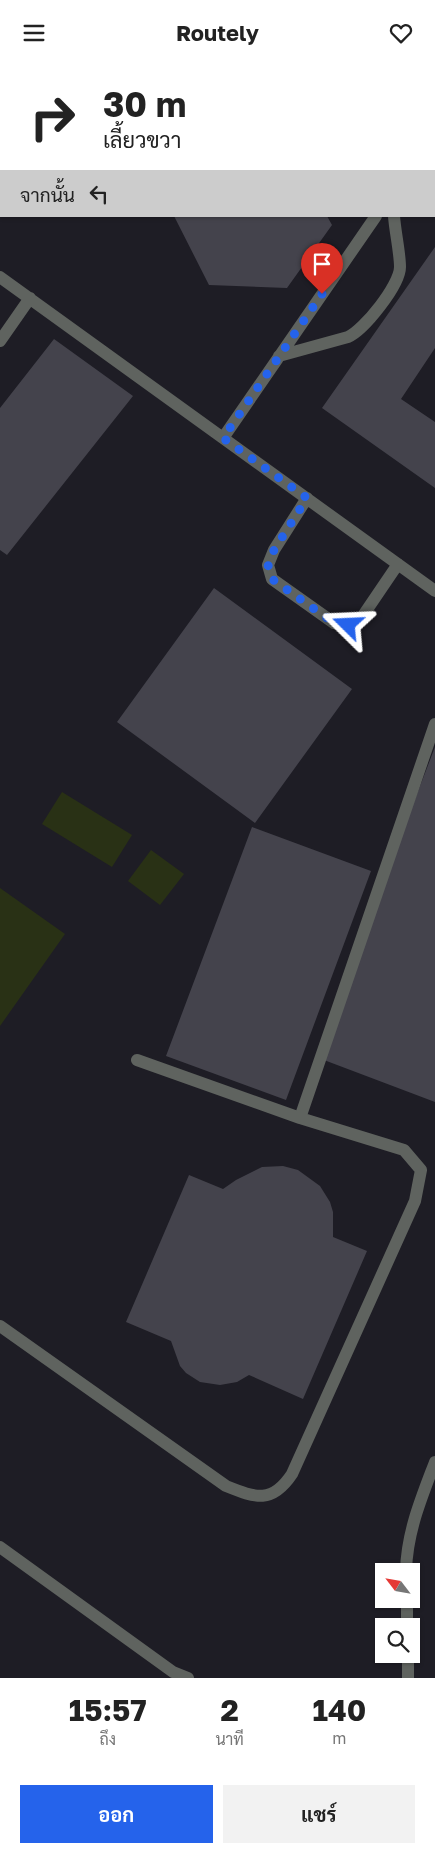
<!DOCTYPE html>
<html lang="th">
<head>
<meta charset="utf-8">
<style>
  body { margin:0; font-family:"Golos Text",Sarabun,sans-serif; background:#f2f2f2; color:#222; height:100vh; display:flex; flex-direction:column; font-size:19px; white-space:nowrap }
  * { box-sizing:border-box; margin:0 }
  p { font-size:16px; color:#767676 }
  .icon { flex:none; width:28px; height:28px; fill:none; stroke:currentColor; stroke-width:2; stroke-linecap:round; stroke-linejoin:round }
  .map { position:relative; height:1613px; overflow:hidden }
  .drawer { display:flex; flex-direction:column; background:#fff; flex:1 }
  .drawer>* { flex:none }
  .banner { position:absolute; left:0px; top:0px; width:435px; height:152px; box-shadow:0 1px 4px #0004; background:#fff; color:#222; overflow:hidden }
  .needle { width:32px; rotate:301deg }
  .tools { position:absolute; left:375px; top:1498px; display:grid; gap:10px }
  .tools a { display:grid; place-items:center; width:45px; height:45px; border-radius:0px; background:#fff; box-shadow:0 1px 4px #0004; font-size:25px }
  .pin { position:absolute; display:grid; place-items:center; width:42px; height:42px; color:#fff; margin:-51px -21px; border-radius:50% 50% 50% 0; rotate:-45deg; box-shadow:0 0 5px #0007 }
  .pin .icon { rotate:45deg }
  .me { position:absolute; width:55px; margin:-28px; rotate:291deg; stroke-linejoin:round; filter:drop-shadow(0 0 4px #0008) }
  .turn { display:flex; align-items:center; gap:18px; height:105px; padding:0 20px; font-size:22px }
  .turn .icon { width:65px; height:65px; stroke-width:2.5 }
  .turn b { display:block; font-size:35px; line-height:42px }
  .then { display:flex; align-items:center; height:48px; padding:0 20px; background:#0003; gap:10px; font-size:19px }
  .eta { display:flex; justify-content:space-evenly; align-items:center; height:85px; text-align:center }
  .eta b { font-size:30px; font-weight:700; line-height:35px }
  .cta { display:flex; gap:10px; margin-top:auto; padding:10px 20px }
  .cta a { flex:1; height:58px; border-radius:0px; background:#2563eb; color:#fff; font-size:20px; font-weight:700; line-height:58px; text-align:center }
  .cta a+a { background:#f2f2f2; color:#222 }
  header { display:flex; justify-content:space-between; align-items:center; height:65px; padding:0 20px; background:#fff; font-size:22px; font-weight:700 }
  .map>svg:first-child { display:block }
  .green { fill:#293115 }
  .building { fill:#44434c }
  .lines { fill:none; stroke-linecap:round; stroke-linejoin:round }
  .minor { stroke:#5f635f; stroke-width:12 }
  .route { stroke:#2563eb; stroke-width:9; stroke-dasharray:0 16.2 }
</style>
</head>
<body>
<header><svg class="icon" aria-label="menu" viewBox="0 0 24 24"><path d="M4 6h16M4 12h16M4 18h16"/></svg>Routely<svg class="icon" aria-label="heart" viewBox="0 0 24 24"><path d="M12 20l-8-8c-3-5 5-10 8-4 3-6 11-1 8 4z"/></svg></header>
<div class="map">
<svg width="435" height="1613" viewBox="0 0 435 1613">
  <rect width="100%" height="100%" fill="#1e1d25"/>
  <path class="green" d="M62 727 132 770 112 802 42 759Z
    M151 785 184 809 160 840 128 816Z
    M0 823 65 869 0 961Z"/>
  <path class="building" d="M174 151H327L332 160 287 223 209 220Z
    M435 182V283L401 334 435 357V423L322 343Z
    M54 274 133 331 7 490 0 485V343Z
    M214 523 352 624 255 758 117 657Z
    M435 682V1037L316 992Z
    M252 762 371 806 286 1035 166 991Z
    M283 1101 298 1105 320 1121 330 1137 333 1147V1172L367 1186 303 1334 249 1310 237 1317 220 1320 200 1317 186 1308 180 1301 171 1276 126 1257 189 1110 223 1124 236 1115 262 1102Z"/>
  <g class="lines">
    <path class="minor" d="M7 1 8 0
      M161 1V0
      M0 15 1 12
      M434 21 435 19
      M0 35 1 39
      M0 212 435 526
      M0 276 30 233
      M279 291 348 272C364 265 400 220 400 202 400 188 395 166 394 151
      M223 373 376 151
      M307 433 274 485 268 500 272 514 334 558 348 560 360 555 398 499
      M300 1053 435 659
      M0 1261 226 1421C256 1433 272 1439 292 1409L415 1136 421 1105 404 1085 300 1053 137 995
      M0 1482 173 1607 188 1613
      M406 1506C407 1467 421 1434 435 1397
      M407 1534V1561
      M408 1589V1613"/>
  </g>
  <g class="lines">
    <path class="route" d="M322 229 223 373 307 433 274 485 268 500 272 514 334 558 348 560"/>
  </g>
</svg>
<div class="tools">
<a><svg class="needle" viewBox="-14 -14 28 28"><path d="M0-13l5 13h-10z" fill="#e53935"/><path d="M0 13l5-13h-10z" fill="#767676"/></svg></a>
<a><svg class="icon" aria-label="search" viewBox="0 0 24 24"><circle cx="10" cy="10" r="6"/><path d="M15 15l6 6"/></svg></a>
</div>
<div class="pin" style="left:322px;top:229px;background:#d93025"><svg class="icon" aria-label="arrive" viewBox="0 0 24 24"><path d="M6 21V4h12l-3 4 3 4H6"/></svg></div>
<svg class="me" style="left:348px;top:560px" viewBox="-20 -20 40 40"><path d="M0-17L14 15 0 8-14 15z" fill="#2563eb" stroke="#fff" stroke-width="4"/></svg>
<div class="banner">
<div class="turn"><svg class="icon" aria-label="right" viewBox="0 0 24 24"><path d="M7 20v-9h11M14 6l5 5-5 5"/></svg><div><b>30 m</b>เลี้ยวขวา</div></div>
<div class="then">จากนั้น<svg class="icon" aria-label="left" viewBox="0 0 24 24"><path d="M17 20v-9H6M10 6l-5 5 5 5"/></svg></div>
</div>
</div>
<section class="drawer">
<div class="eta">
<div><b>15:57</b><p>ถึง</p></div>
<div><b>2</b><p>นาที</p></div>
<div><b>140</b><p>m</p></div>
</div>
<div class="cta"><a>ออก</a><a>แชร์</a></div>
</section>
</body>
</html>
